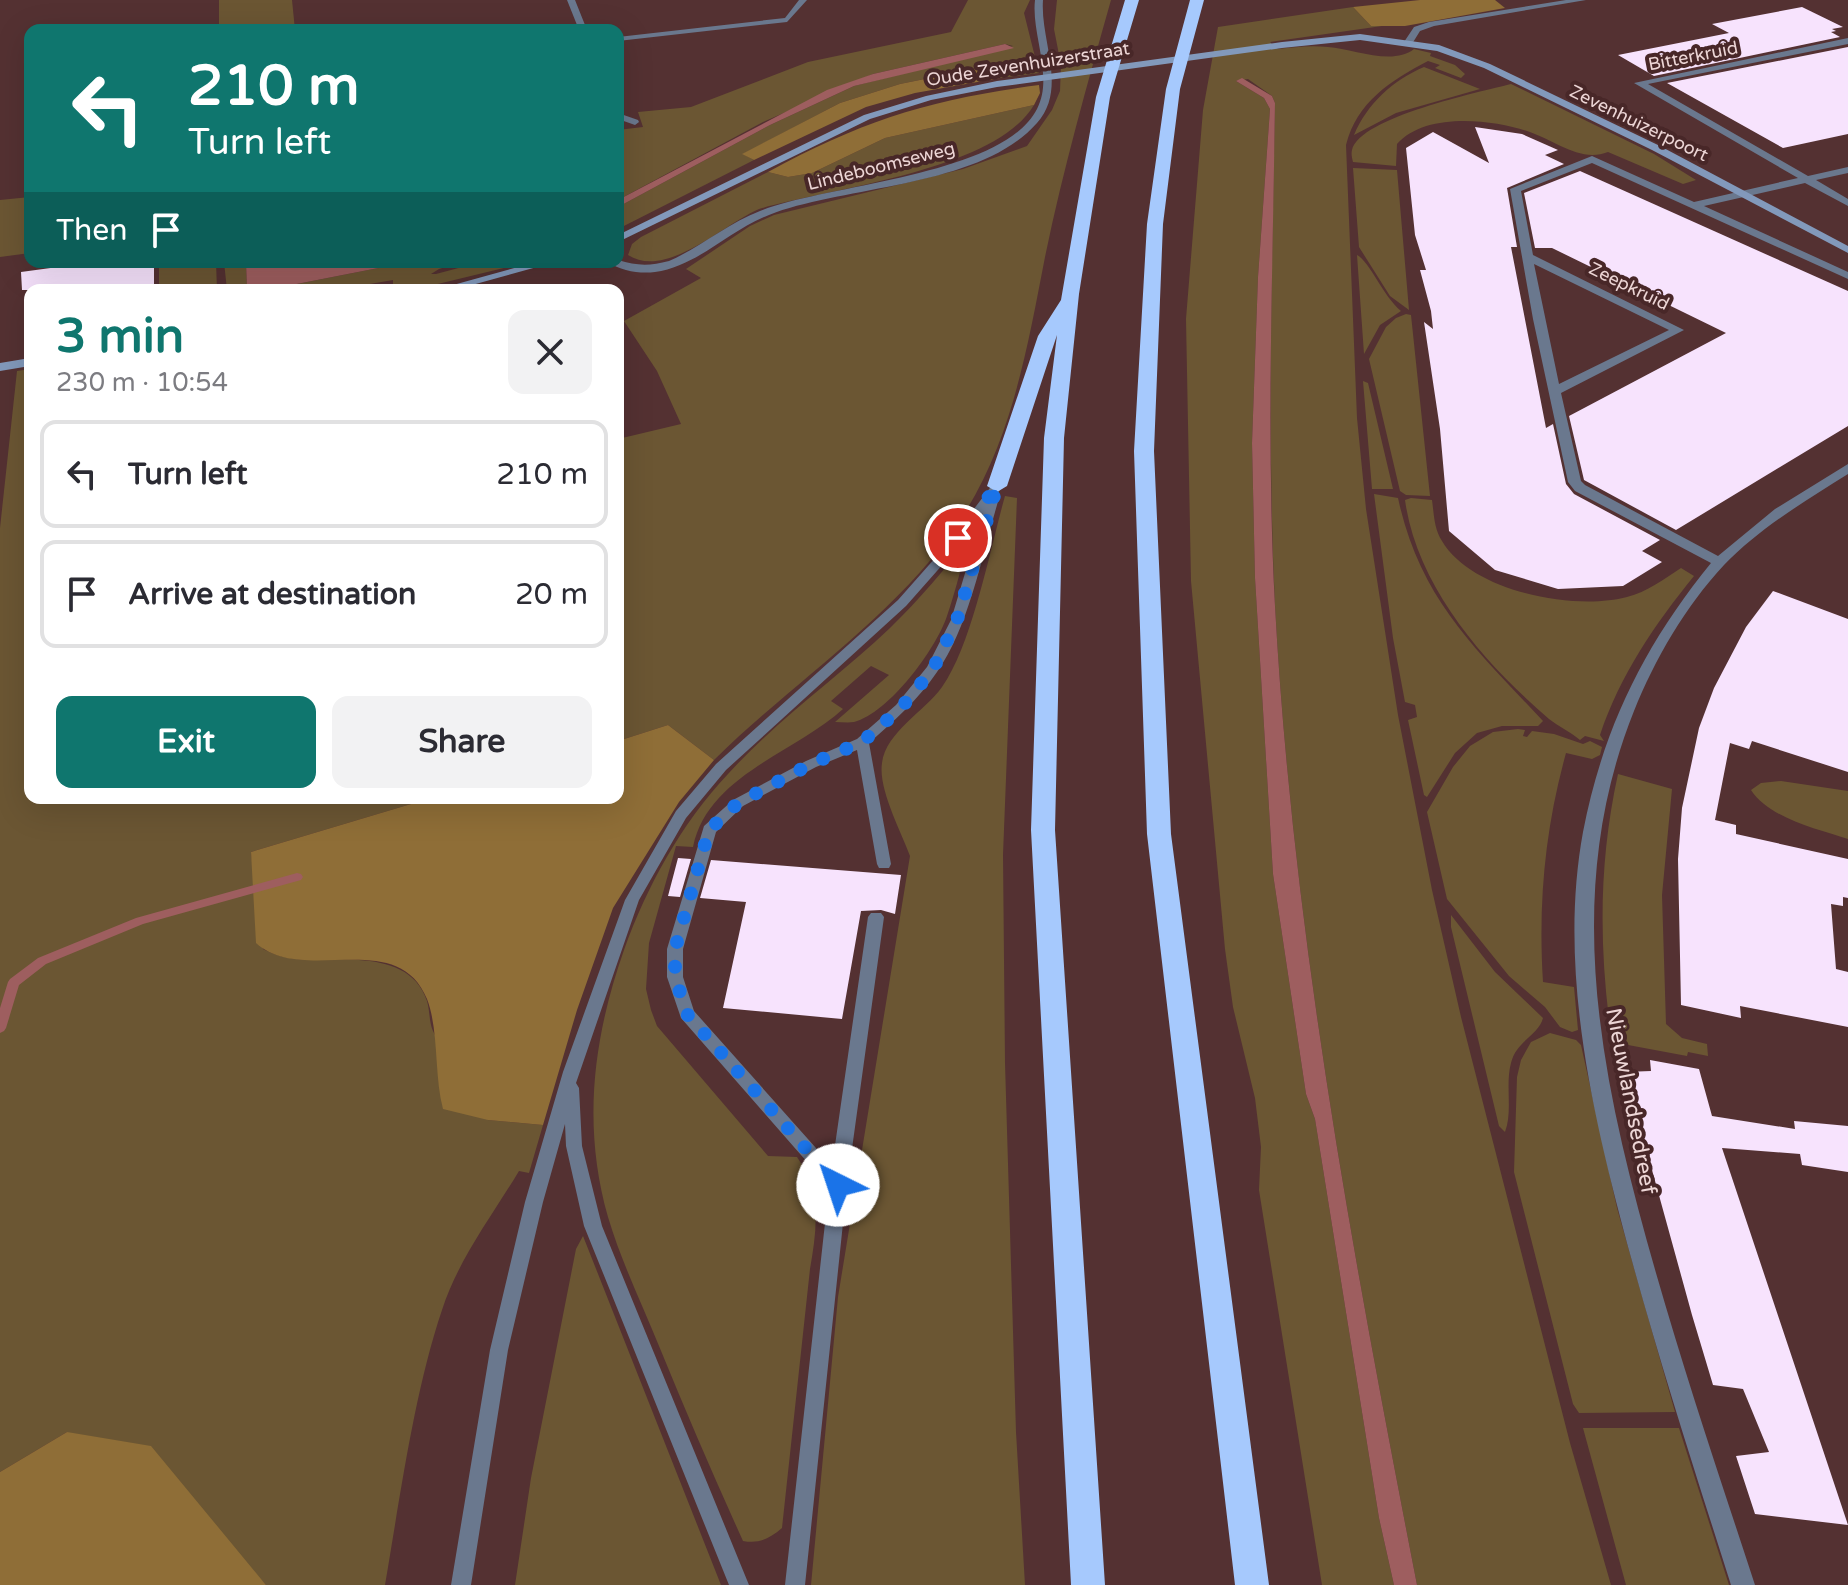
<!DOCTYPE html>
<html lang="en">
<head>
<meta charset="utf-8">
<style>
  body { margin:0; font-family:"Varela Round",sans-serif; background:#f2f2f3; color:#2b2b33; height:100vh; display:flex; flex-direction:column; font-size:30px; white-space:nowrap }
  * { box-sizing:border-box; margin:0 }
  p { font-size:26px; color:#7c7c81 }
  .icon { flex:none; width:44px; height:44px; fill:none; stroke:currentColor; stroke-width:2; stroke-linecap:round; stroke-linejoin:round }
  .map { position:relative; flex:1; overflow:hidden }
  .details { position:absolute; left:24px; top:284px; width:600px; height:520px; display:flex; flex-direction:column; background:#fff; border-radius:16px; box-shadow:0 8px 32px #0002 }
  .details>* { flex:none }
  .guide { position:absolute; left:24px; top:24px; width:600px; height:244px; border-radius:16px; box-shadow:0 8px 32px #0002; background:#0f766e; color:#fff; overflow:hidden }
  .pin { position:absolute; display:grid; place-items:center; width:68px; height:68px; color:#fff; margin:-34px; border:4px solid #fff; border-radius:50%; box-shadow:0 2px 8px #0007 }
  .me { position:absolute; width:88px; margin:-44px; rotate:319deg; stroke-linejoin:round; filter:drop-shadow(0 0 6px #0008) }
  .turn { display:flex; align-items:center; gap:28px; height:168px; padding:0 32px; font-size:36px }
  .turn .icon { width:104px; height:104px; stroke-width:2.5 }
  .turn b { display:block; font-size:56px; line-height:68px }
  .then { display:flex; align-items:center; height:76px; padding:0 32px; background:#0003; gap:16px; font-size:30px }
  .round { display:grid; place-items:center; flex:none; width:84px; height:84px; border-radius:16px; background:#f2f2f3 }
  .head { display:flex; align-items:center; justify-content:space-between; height:136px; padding:0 32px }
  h1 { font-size:48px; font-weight:700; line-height:60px; color:#0f766e }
  .primary-button { display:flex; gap:16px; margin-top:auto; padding:16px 32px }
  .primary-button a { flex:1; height:92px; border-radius:16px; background:#0f766e; color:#fff; font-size:32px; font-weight:700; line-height:92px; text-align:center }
  .primary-button a+a { background:#f2f2f3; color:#2b2b33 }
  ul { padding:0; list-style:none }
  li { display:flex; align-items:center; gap:24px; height:108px; margin:0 16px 12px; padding:0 16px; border:4px solid #e1e1e2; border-radius:16px }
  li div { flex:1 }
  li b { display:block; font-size:30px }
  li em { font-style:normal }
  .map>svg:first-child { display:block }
  .green { fill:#6b5633 }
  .forest { fill:#8f6e37 }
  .water { fill:#9e5e5f }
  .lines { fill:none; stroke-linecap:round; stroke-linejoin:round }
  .stream { fill:#9e5e5f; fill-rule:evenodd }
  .building { fill:#f7e3fd }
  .lane { fill:#6a788e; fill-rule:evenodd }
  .street { fill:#6a788e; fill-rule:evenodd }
  .secondary { fill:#8299bb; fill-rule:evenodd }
  .highway { fill:#a6c9fd; fill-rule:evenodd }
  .route { stroke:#1a73e8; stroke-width:14; stroke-dasharray:0 25.2 }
  .labels { text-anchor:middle; stroke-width:8; stroke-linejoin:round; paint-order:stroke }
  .far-street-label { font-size:18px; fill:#edd6d6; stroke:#482728 }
  .street-label { font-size:22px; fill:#edd6d6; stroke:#482728 }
</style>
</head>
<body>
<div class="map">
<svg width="1848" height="1585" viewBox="0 0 1848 1585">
  <rect width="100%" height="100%" fill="#543132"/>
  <path class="green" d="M219 0H292L295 30H219Z
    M968 0H1030L1024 13 1039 73 1000 78 988 66 900 84 840 103 743 154 754 160 618 229V207L770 125 854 86 1013 46 1005 44 873 74 763 122 618 200V130L643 127 638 112 691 107 808 62 951 32Z
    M1057 0H1111C1087 85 1063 170 1045 257 1026 355 1010 452 950 535 886 623 791 684 714 760L668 725 618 741V439L681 424 657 371 624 321 701 278 686 269 750 226 774 215 963 169 1027 146 1052 110 1060 91 1061 65 1054 29Z
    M1353 7 1371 26H1382L1270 42 1278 49C1295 47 1311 45 1328 47 1353 49 1393 66 1414 49L1431 53 1430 56 1455 65 1465 74 1461 78 1435 68 1440 65 1428 61C1390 81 1357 102 1346 145L1357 418 1366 509 1398 715 1432 890 1461 1017 1570 1443 1611 1585H1417C1354 1261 1293 936 1275 606 1267 439 1272 270 1275 103L1272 96 1248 79 1236 81 1264 98 1270 109 1258 277 1252 443 1255 578 1273 874 1306 1094 1315 1119 1379 1518 1394 1585H1322L1259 1190 1261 1147 1255 1098 1233 1007 1225 949 1191 581 1186 319 1203 110 1218 27Z
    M1424 67 1480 89 1396 113 1354 135C1367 104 1393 80 1424 67Z
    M1511 84 1654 154 1696 180 1683 184 1608 152C1580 163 1555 140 1527 131 1491 119 1425 112 1397 144L1396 166 1353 162C1352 158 1351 154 1352 150 1360 117 1480 92 1511 84Z
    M1034 105C995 171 830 188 759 209 724 224 666 280 628 255L632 244 641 237 768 172 788 177 812 173 885 138Z
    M1353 168 1397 170 1409 310 1390 296 1359 247Z
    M30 197V253L0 257V200Z
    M1357 255C1370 262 1383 296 1401 311L1380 325 1364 354Z
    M159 262H216L217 290H159Z
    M224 262H246L247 290H227Z
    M409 262H462L439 269 431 274H436L481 262H528L413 290H368L393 285V280L335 290H266Z
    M1406 314 1411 315 1430 496 1406 495 1400 491 1369 359 1386 327 1396 318Z
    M30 369V798H431L251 852 263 949C294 966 325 957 359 960 388 962 417 970 427 1001 430 1011 429 1022 433 1031 447 1062 470 1091 488 1120L543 1125 529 1173 519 1171C492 1216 458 1260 442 1310 414 1393 400 1498 385 1585H266L243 1560 67 1432 0 1472V528L17 371Z
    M1363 381 1368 383 1393 489H1372Z
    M1374 494 1398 498C1420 600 1476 649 1543 721L1538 726H1502L1477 733 1455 753 1427 797 1424 795 1408 720 1417 717 1415 705 1405 702 1393 638Z
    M1005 496 1017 498 1003 855 1005 1063 1016 1432 1025 1585H811L838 1297 910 856C901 831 878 789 882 763 886 732 924 712 942 687 972 645 990 549 1005 496Z
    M1411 498 1432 500C1434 514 1434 529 1442 541 1472 592 1575 611 1627 597 1647 592 1664 579 1681 568L1694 576C1655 624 1620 675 1600 735L1604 741 1585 736 1580 740C1571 732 1559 727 1549 719 1485 664 1417 587 1405 500Z
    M970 537C962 563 956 590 947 616 936 649 889 713 854 722 848 723 841 722 835 722L889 675 871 666 831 701 843 709C795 753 708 775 693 847L676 846 649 943 646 989 651 1010 657 1026 768 1156 797 1157C822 1192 817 1229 810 1269L782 1528C769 1539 759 1544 743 1541 714 1477 686 1412 659 1346 642 1304 621 1261 608 1217 582 1126 593 1038 624 950 647 886 681 824 728 774 777 720 837 678 890 628 919 600 945 569 970 537Z
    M1518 729 1525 730 1523 736 1527 737 1532 731 1554 734 1583 744 1590 741 1602 747 1600 755 1592 759 1566 753C1545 829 1538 903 1543 982L1574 987 1578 1030 1572 1032 1560 1027 1545 1007 1509 976 1447 899 1427 812 1453 767 1470 746 1493 732Z
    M1618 774 1672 789 1662 895 1666 1024 1682 1038 1707 1044 1708 1056 1688 1052 1687 1056 1612 1042C1599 951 1598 865 1618 774Z
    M1781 781 1848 791V839C1817 829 1769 818 1751 790L1761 783Z
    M1451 915 1495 972 1543 1018C1539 1035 1516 1041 1511 1063 1505 1085 1513 1111 1505 1132L1499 1126 1451 927Z
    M1550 1033 1576 1040 1581 1045 1617 1208 1675 1412 1579 1413 1573 1404 1514 1172 1517 1077 1521 1060 1531 1042Z
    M583 1236 721 1585H515L531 1478 576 1249Z
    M1583 1428H1679L1729 1585H1626Z"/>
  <path class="forest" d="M1420 0H1495L1505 8 1405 26H1371L1353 7Z
    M989 66 1000 78 915 93 866 107 754 160 742 154 840 103 900 84Z
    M1039 85 1040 93 1034 105 885 138 812 173 788 177 768 172C863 120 932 99 1039 85Z
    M668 725 714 760 679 802 613 908 577 1010 543 1125 488 1120 443 1109C434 1075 439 1030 427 999 397 926 303 986 256 943L251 852 431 798H618V741Z
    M67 1432 151 1446 266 1585H0V1472Z"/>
  <path class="water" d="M1005 44 1014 48 854 86 770 125 618 207V200L827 90 873 74Z
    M1242 78 1272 96 1275 103C1273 270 1266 439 1275 606 1293 936 1354 1261 1417 1585H1394L1379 1518 1315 1119 1306 1094 1273 874 1255 578 1252 443 1258 277 1270 109 1264 98 1236 81Z
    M246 262H409L266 290H247Z"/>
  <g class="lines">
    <path class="stream" d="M297 873 301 874 303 877 301 880 143 924 46 964 19 985 6 1028 4 1031 0 1033V1008L8 982 10 979 38 958 136 918Z"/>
  </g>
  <path class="building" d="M1802 7 1843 27 1832 29 1836 31 1831 32 1840 37 1654 76 1618 55 1729 33 1712 24Z
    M1848 47V134L1783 148 1667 83Z
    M1475 127 1522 134 1558 150 1545 155 1564 164 1507 188 1517 247H1511L1546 428 1553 424 1566 484 1574 494 1660 540 1642 551 1662 562 1623 586 1558 589 1495 570 1449 531 1440 429 1424 322 1433 329 1431 311 1420 270H1426L1415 235 1406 148 1433 132 1489 163Z
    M1580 171 1848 291V426L1676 530 1584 480 1569 416 1726 333 1552 248H1535L1524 193Z
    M95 262H154V290H22L21 272Z
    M1773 591 1848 619V772L1752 741 1749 749 1730 743 1715 820 1736 825V834L1848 859V898L1843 897V906L1831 904 1836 969 1848 972V1027L1740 1006 1741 1018 1681 1005 1678 859 1682 808 1699 728 1714 688 1746 627Z
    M678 858 691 859 680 897 668 896Z
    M711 860 901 875 895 914 881 910 861 911 842 1019 723 1008 746 902 700 898Z
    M1650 1060 1699 1069 1712 1116 1795 1129 1794 1121 1848 1126V1172L1802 1165 1800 1154 1722 1148 1848 1525 1755 1514 1736 1456 1769 1452 1743 1389 1713 1385 1692 1315 1625 1072 1651 1071Z"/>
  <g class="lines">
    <path class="lane" d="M567 0H575L587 30H579Z
      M799 0H807L787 22 618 41V37L785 18Z
      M618 113 638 120 639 122 635 125 618 119Z
      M997 483 1003 486 996 495 999 498C983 552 969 627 937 672 918 700 894 721 869 743L891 864 889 868H879L877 864 857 750 816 767 743 806 716 832 683 949V977L694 1011 832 1166 868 917 871 913H881L884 917 847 1185 805 1585H785L829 1187 681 1018 667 977V949L704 826 733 800 806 761 857 739 896 705 927 667 951 620 983 513 952 554 906 606 726 770 686 818 639 900 576 1083 579 1088 582 1146 602 1226 749 1585H729L584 1226 566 1146 565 1124 543 1202 508 1350 471 1585H451L490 1350 525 1202 563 1072 625 900 676 811 716 764 898 600 944 548 993 484Z"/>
    <path class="street" d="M1035 0H1043C1040 41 1068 88 1037 123 980 188 846 185 769 215 729 230 698 266 655 272 640 274 621 271 608 262H618V260C637 266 650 266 669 261 701 247 728 223 760 211 828 184 1003 176 1037 109 1054 77 1031 34 1035 0Z
      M1566 0H1586L1434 26 1420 31 1412 44 1404 42 1414 27 1429 22Z
      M1848 38V44L1648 84 1808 176 1848 167V173L1816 180 1848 199V206L1805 183 1704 206 1848 272V279L1592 163 1521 191 1533 255 1684 330 1561 393 1581 481 1585 485 1718 556 1775 509 1848 464V474C1805 501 1760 528 1724 565 1685 607 1655 659 1634 711 1559 898 1603 1087 1656 1273 1686 1378 1721 1481 1755 1585H1731C1697 1478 1662 1370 1632 1261 1595 1125 1557 974 1583 832 1603 728 1645 644 1711 563L1575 491 1568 482 1533 319 1510 189 1592 156 1694 202 1798 178 1634 83ZM1534 264 1669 330 1559 384Z"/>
    <path class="secondary" d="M1360 34 1439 45 1490 64 1660 146 1848 246V253L1652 150 1484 68 1437 51 1360 40 1282 48 997 87 931 100 870 119 618 242V235L864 115 926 96 997 81 1282 42Z
      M536 262H555L454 290H435Z
      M30 358V366L0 371V363Z"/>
    <path class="highway" d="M1125 0H1139L1110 97 1079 294 1064 438 1055 830 1105 1585H1071L1031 830 1044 438 1057 335 1007 486 997 492 987 486 1038 336 1061 300 1096 97Z
      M1190 0H1204L1180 89 1163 224 1154 451 1171 834 1269 1585H1235L1147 834 1134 451 1147 224 1166 89Z"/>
  </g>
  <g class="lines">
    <path class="route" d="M838 1185 687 1014 675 977V949L709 830 738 803 811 764 862 742 901 708 933 669 957 620 997 486 958 538"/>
  </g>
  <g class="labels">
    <g class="far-street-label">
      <text transform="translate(1693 56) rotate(-11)" y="6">Bitterkruid</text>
      <text transform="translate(1028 64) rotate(-9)" y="6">Oude Zevenhuizerstraat</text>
      <text transform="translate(1639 123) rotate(26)" y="6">Zevenhuizerpoort</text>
      <text transform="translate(881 166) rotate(-14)" y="6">Lindeboomseweg</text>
      <text transform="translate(1629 286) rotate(26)" y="6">Zeepkruid</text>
    </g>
    <g class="street-label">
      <text transform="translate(1632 1101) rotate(79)" y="8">Nieuwlandsedreef</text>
    </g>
  </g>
</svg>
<div class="pin" style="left:958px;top:538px;background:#d93025"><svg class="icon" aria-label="arrive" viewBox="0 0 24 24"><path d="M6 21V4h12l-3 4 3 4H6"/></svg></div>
<svg class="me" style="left:838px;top:1185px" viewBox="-20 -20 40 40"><circle r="19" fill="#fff"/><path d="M0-13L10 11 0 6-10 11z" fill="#1a73e8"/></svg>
<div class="guide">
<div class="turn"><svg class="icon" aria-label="left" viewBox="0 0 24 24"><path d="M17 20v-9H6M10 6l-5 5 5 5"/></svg><div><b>210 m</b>Turn left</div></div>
<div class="then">Then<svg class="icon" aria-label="arrive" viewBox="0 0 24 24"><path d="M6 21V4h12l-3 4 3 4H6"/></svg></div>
</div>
<section class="details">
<div class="head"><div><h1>3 min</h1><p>230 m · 10:54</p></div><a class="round"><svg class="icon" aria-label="close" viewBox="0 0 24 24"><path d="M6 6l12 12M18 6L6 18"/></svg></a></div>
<ul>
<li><svg class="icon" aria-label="left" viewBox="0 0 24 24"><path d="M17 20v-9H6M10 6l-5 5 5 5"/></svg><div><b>Turn left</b></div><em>210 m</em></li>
<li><svg class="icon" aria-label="arrive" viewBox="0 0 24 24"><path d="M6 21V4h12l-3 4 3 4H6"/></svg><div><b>Arrive at destination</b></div><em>20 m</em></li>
</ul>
<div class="primary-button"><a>Exit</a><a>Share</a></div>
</section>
</div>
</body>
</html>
